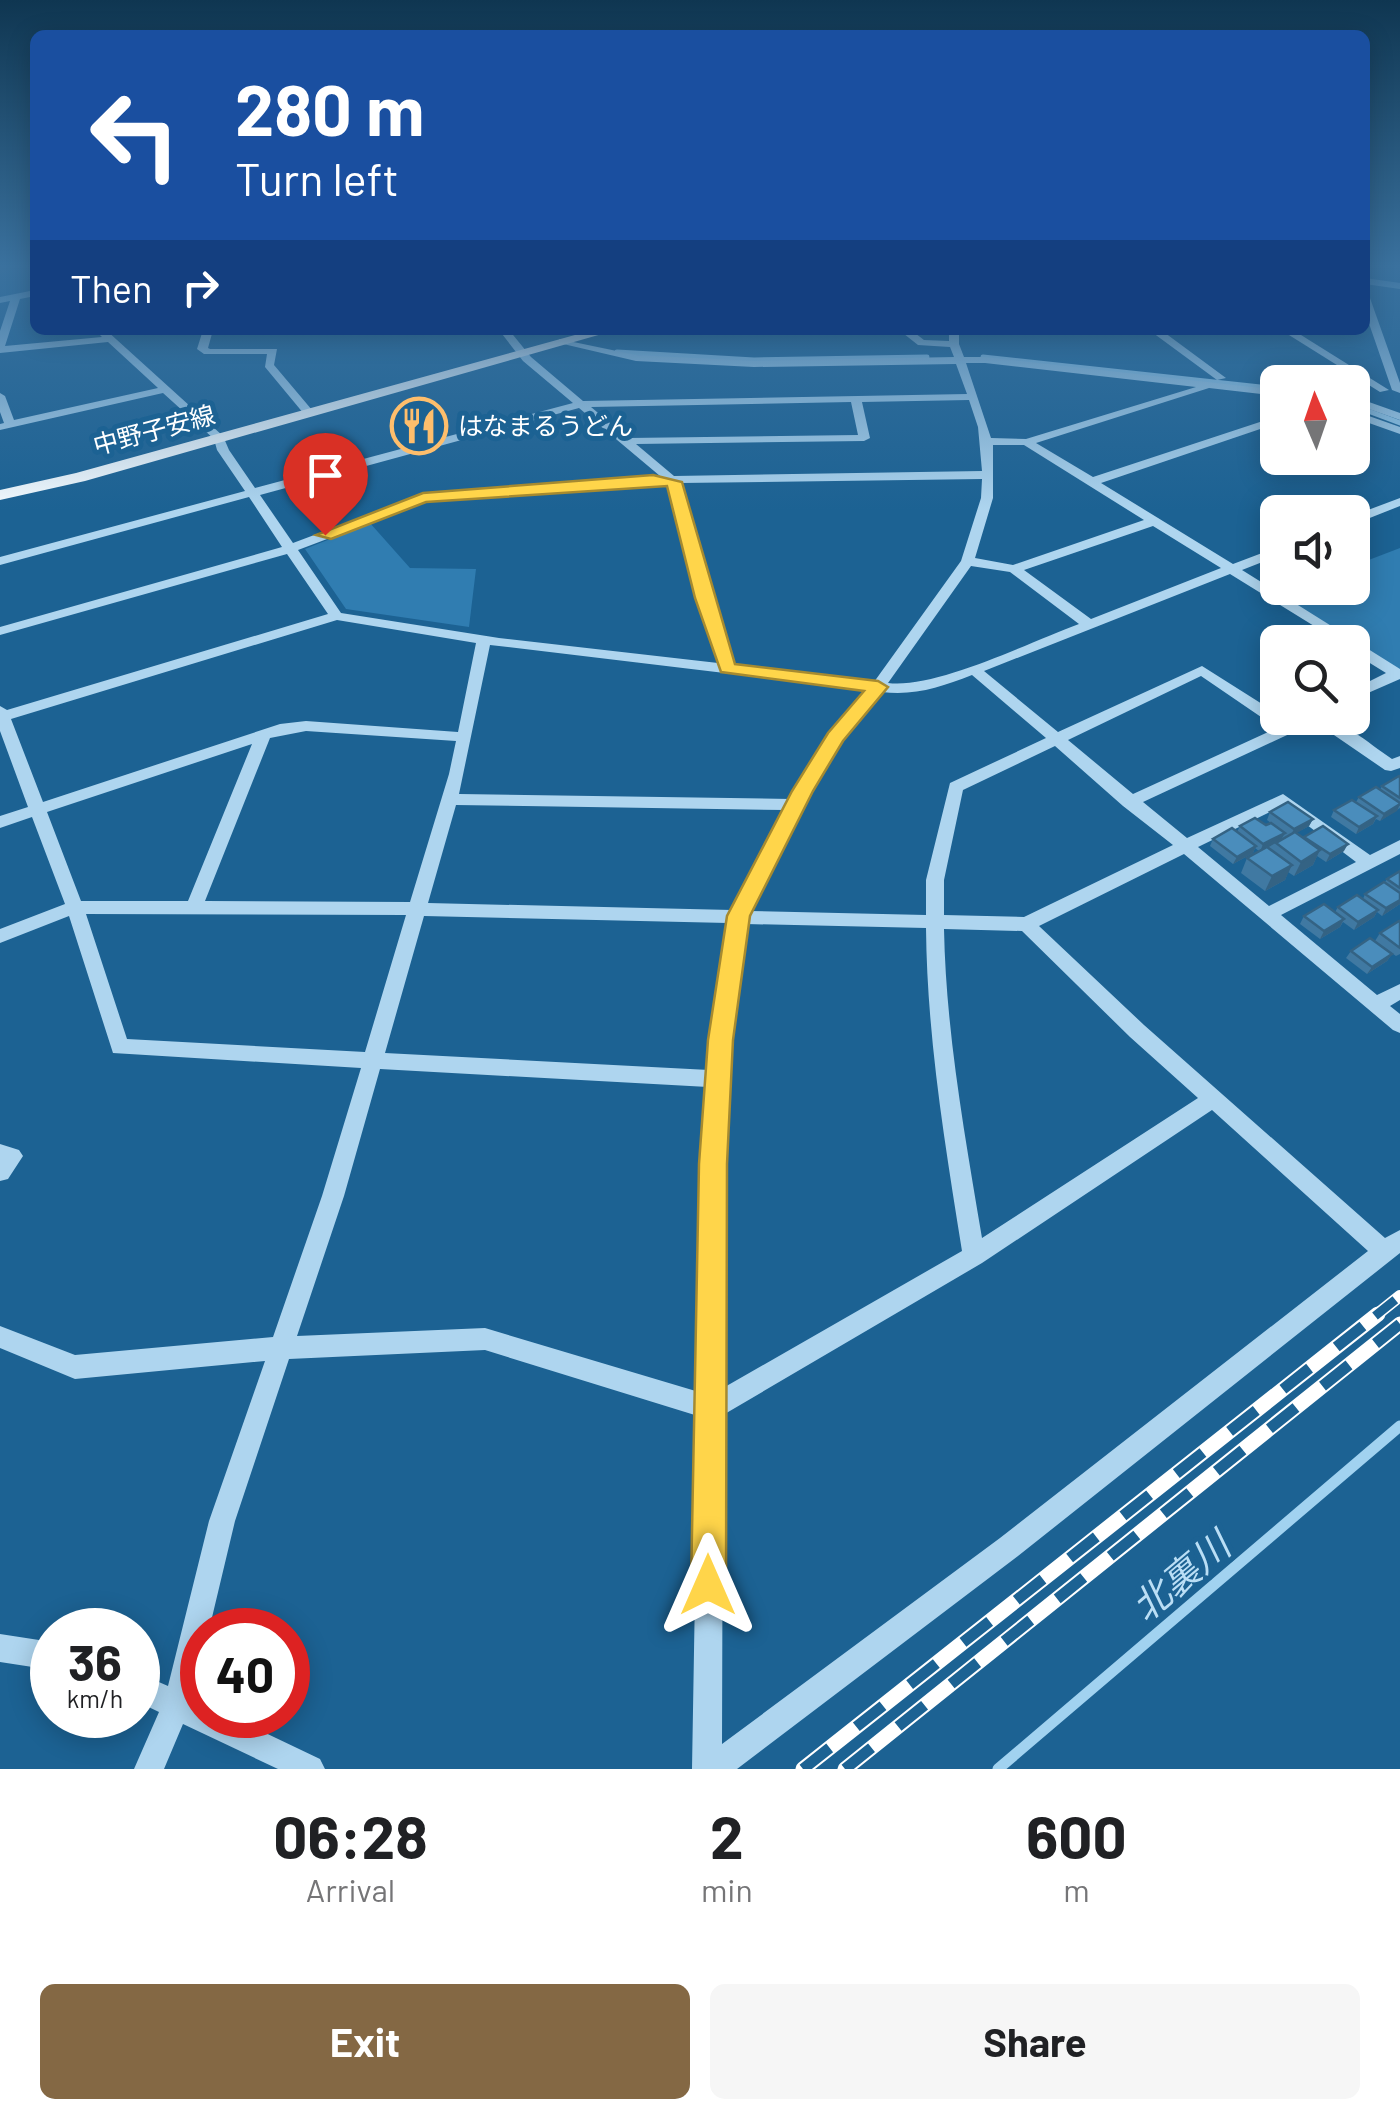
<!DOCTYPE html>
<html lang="en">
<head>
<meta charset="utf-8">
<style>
  body { margin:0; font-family:Barlow,"Noto Sans JP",sans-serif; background:#f6f6f6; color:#202124; height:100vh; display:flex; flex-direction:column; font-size:38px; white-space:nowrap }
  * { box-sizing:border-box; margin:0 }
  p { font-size:32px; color:#757577 }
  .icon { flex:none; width:55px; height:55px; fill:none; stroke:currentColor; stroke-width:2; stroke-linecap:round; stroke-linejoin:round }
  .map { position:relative; height:1769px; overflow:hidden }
  .sheet { display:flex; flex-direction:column; background:#fff; flex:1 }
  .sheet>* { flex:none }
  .top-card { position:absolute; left:30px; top:30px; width:1340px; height:305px; border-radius:15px; box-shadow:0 5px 25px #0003; background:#1a4fa0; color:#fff; overflow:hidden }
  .needle { width:65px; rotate:358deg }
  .controls { position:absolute; left:1260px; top:365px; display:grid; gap:20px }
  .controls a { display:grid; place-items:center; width:110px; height:110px; border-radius:15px; background:#fff; box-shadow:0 5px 25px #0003; font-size:50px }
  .speed { position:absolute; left:30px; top:1608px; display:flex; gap:20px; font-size:50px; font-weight:700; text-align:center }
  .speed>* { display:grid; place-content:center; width:130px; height:130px; border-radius:50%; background:#fff; box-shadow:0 5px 25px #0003; line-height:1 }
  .speed small { font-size:25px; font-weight:400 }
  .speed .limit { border:15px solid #d22; background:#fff; color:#111 }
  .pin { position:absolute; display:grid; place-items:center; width:85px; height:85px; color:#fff; margin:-102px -42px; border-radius:50% 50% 50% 0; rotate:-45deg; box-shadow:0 0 10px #0007 }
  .pin .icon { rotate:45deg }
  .me { position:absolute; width:110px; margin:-55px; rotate:0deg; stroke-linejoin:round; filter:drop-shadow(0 0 8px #0008) }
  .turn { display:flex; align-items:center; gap:35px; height:210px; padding:0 40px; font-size:45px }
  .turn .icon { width:130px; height:130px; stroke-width:2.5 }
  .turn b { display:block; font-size:70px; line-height:85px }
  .then { display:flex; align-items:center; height:95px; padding:0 40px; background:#0003; gap:20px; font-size:38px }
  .eta { display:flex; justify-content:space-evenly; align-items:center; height:170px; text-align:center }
  .eta b { font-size:60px; font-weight:700; line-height:70px }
  .cta { display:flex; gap:20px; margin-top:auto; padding:20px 40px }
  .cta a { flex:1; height:115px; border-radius:15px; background:#846844; color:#fff; font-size:40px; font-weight:700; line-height:115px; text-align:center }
  .cta a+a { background:#f6f6f6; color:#202124 }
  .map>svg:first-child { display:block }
  .green { fill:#307db1 }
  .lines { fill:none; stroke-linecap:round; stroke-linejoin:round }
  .stream-far1 { stroke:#a1d2f0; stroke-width:5 }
  .stream { stroke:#a1d2f0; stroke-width:11 }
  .minor { fill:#aed5ef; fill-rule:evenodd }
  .major { fill:#f5fbff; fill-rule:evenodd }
  .rail-far1-casing { stroke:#fff; stroke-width:12 }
  .rail-casing { stroke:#fff; stroke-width:15 }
  .rail-far1 { stroke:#1c6293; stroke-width:9; stroke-dasharray:26; stroke-linecap:butt }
  .rail { stroke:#1c6293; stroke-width:11; stroke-dasharray:34; stroke-linecap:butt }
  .wall { fill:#4079a2 }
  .shaded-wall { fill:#346384 }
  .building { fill:#4a8dbc; stroke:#346384; stroke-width:2.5 }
  .route { fill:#ffd54a; stroke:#a68a30; stroke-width:2.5 }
  .labels { text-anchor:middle; stroke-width:10; stroke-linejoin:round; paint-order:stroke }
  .far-poi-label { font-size:25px; fill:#fff; stroke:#1c6293; text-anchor:start }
  .far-street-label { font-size:25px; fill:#fff; stroke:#1c6293 }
  .near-water-label { font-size:38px; font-style:italic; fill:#badef5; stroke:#1c6293 }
</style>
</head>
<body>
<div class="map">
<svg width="1400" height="1769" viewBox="0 0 1400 1769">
  <rect width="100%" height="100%" fill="#1c6293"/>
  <path class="green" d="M370 523 410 568 476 569 469 627 346 609 305 549Z
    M1400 548V674L1274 596 1296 588H1352L1353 566Z"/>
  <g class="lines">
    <path class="stream-far1" d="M617 352 754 360 927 357
      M983 357 1278 389
      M1352 405 1400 423"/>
    <path class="stream" d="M998 1769 1400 1426"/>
    <path class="minor" d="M1365 278 1400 283V289L1365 284Z
      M35 290V296L20 299 5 346 102 337 95 330H106L223 436 229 450 255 488 573 403 523 361 499 330H509L531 357 583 401 967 394 956 364 754 367 636 361 559 343V339L636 355 754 361 954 357 950 347 918 345 899 330H911L924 340 949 341V330H959V344L964 357H985L1278 390V396L1209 388 1036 443 1093 477 1278 416V423L1101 483 1233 564 1278 547V556L1242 570 1400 669V679L1352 700V690L1386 673 1352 652V642H1340L1230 574 984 671 1058 732 1202 666 1278 714V718L1290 722C1327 704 1362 739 1392 759L1400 756V768L1391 771 1385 770 1315 722 1143 802 1187 838 1283 794 1370 855 1400 840V854L1281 915 1377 995 1400 984V1000L1390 1006 1400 1014V1033L1393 1030 1184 854 1039 926 1144 1025 1385 1238 1400 1230V1253L1018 1556 737 1769H692L698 1416 485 1350 289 1359 235 1521 209 1630H202V1659L193 1698 202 1703V1715H228L320 1759 325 1769H278L183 1724 164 1769H134L159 1712 138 1702V1673L168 1686 209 1521 265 1361 75 1379 0 1348V1326L75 1355 273 1337 322 1196 361 1068 113 1053 69 916 0 943V929L65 904 32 817 0 828V816L28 807 0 731V706L7 710 328 614 287 554 0 635V627L282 547 249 497 0 565V557L245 491 217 450 214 439 163 393 0 430V424L4 423 0 412V393L5 396 14 420 158 388 108 342 0 353V331L10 301 0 303V297ZM966 363H985L1196 387 1026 439 991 438ZM969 400 978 427 982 471 674 476 636 444 864 441 870 438 862 402ZM851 402 858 435 628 438 591 407ZM579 408 660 476 423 494 293 543 260 495ZM993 445H1024L1144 520 1013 565 975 558 993 498ZM982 479 981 498 961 561 874 682 733 665 711 598 680 483ZM668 483 697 598 718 663 499 638 341 613 298 550 425 502ZM1153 526 1221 568 1091 619 1024 570ZM971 566 1010 572 1079 624C1030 642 936 689 888 683ZM337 620 476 643 458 732 306 721 280 724 43 802 11 719ZM490 645 499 646 867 690 831 733 791 799 459 794ZM972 675 1046 738 950 783 926 880V915L749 911 776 855 842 740 882 692C915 696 941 687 972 675ZM1201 676 1277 728 1133 794 1068 740ZM306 731 456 741 449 774 410 902 205 901 270 738ZM252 744 188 901H81L47 812ZM1055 746 1123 806 1173 845 1024 917 944 915V880L963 790ZM456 805 785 810 758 855 732 910 428 903ZM1282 806 1356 862 1269 906 1198 847ZM86 914 406 915 365 1052 127 1039ZM424 916 728 923 709 1070 385 1053ZM746 924 926 928C927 1037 945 1144 962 1251L723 1388 724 1164 731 1040ZM944 929 1022 931 1130 1037 1198 1098 982 1238C965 1136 946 1033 944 929ZM380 1069 708 1087 702 1164 699 1392 485 1328 297 1336 344 1196ZM1212 1110 1368 1251 1000 1538 722 1744 723 1415 982 1263Z
      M1365 295 1370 298 1400 383V393L1392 390 1365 312Z
      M203 330H213L208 348 210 349H277L274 365 312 410V414H304L265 367 267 354H204L197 349Z
      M1149 330H1161L1226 378 1217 380Z
      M1281 330H1293L1389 390 1380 392Z
      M1352 396 1400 413V420L1352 403Z
      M1352 410 1400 427V434L1352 417Z
      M1400 498V506L1352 525V516Z
      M0 1144 19 1150 23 1156 8 1179 0 1181Z
      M0 1634 52 1642V1670L0 1662Z"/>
    <path class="major" d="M593 330H616L85 481 0 500V490L76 473Z"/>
    <g class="rail-far1-casing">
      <path id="rail-far1" d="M1375 1316 1400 1296"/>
    </g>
    <g class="rail-casing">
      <path id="rail" d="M803 1769 1378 1314
        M845 1769 1400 1324"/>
    </g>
    <use href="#rail-far1" class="rail-far1"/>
    <use href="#rail" class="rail"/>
  </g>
  <path class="wall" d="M1400 777V808L1380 821 1376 819 1373 824 1356 834 1331 817 1334 810 1356 802 1359 797 1380 790 1382 786Z
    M1270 812 1313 819 1309 826 1296 833 1303 838 1304 837 1344 851 1326 862 1317 856 1313 865 1294 876 1288 872 1285 880 1265 891 1241 873 1247 858 1259 851 1255 848 1253 853 1233 864 1210 846 1213 839 1237 832 1240 826 1266 825 1271 823 1267 820Z
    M1400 871V904L1382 916 1377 912 1374 917 1354 930 1343 922 1340 927 1320 939 1300 924 1304 916 1335 912 1338 907 1363 899 1365 894 1385 882 1387 879Z
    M1400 921V954L1396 956 1375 941 1380 933Z
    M1351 951 1392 954 1387 961 1367 974 1346 958Z"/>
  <path class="shaded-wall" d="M0 264H24L0 274Z
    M1400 804 1397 811 1380 821 1384 814Z
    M1377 816 1373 824 1356 834 1359 827Z
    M1313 819 1309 826 1290 837 1294 829Z
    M1285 833 1281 840 1260 852 1263 844Z
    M1348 844 1344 851 1326 862 1330 854Z
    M1256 846 1253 853 1233 864 1237 857Z
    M1320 850 1313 865 1294 876 1301 862Z
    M1292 865 1285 880 1265 891 1272 876Z
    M1400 900V904L1382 916 1386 908Z
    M1378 910 1374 917 1354 930 1358 922Z
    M1344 919 1340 927 1320 939 1324 931Z
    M1392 954 1387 961 1367 974 1372 967Z"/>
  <path class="building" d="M1399 776 1400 777V798L1382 786Z
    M1376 787 1400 803V804L1384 814 1359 797Z
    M1352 800 1377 816 1359 827 1334 810Z
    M1288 802 1313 819 1294 829 1270 812Z
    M1255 818 1266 825 1271 823 1285 833 1263 844 1240 826Z
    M1323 826 1348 844 1330 854 1304 837Z
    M1232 828 1256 846 1237 857 1213 839Z
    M1295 832 1320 850 1301 862 1276 843Z
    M1267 847 1292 865 1272 876 1247 858Z
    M1400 871V888L1387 879Z
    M1384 882 1400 893V900L1386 908 1365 894Z
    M1357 895 1378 910 1358 922 1338 907Z
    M1324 904 1344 919 1324 931 1304 916Z
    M1399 921H1400V948L1380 933Z
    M1370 938 1392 954 1372 967 1351 951Z"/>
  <linearGradient id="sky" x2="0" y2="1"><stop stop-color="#0f3651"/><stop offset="0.52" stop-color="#3a719e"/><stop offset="1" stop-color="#3a719e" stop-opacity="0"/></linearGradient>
  <rect width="1400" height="511" fill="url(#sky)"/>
  <path class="route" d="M653 475 682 482 735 664 878 681 888 687 843 741 813 791 750 916 733 1040 727 1164 726 1585 721 1597 708 1602 696 1597 691 1585 699 1164 708 1040 727 916 792 791 828 733 864 691 721 672 695 598 667 486 426 502 331 539 316 535 423 493Z"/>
  <defs>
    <g id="restaurant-ring" transform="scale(2.875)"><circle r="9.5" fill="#1c6293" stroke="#febe6c" stroke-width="1.5"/><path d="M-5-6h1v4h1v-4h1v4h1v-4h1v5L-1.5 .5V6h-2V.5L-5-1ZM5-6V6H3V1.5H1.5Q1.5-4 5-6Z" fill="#febe6c"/></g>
  </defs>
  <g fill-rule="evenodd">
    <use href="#restaurant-ring" x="419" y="426"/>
  </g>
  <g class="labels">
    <g class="far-poi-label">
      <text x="458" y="435">はなまるうどん</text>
    </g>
    <g class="far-street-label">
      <text transform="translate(154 430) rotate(-15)" y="9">中野子安線</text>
    </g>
    <g class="near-water-label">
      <text transform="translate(1181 1577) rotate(-40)" y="13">北裏川</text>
    </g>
  </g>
</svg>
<div class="controls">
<a><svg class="needle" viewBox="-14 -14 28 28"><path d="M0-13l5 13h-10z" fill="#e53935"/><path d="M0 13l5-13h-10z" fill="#757577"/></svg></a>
<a><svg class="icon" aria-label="sound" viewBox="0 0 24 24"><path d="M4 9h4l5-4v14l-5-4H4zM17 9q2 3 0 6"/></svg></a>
<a><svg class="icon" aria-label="search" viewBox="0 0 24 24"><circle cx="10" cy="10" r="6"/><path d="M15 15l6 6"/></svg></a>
</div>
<div class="speed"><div>36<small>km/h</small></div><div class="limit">40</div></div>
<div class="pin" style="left:325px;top:535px;background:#d93025"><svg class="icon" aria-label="arrive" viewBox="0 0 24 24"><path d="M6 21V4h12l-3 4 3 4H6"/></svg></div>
<svg class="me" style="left:708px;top:1585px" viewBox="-20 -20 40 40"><path d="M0-17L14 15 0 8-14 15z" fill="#ffd54a" stroke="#fff" stroke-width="4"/></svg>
<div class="top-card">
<div class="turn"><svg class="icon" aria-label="left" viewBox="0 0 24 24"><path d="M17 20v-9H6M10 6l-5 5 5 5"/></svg><div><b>280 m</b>Turn left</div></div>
<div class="then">Then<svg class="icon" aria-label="right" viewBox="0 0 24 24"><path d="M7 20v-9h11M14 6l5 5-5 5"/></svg></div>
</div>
</div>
<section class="sheet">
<div class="eta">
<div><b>06:28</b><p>Arrival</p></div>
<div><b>2</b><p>min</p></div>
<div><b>600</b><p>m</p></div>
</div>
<div class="cta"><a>Exit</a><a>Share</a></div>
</section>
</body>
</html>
